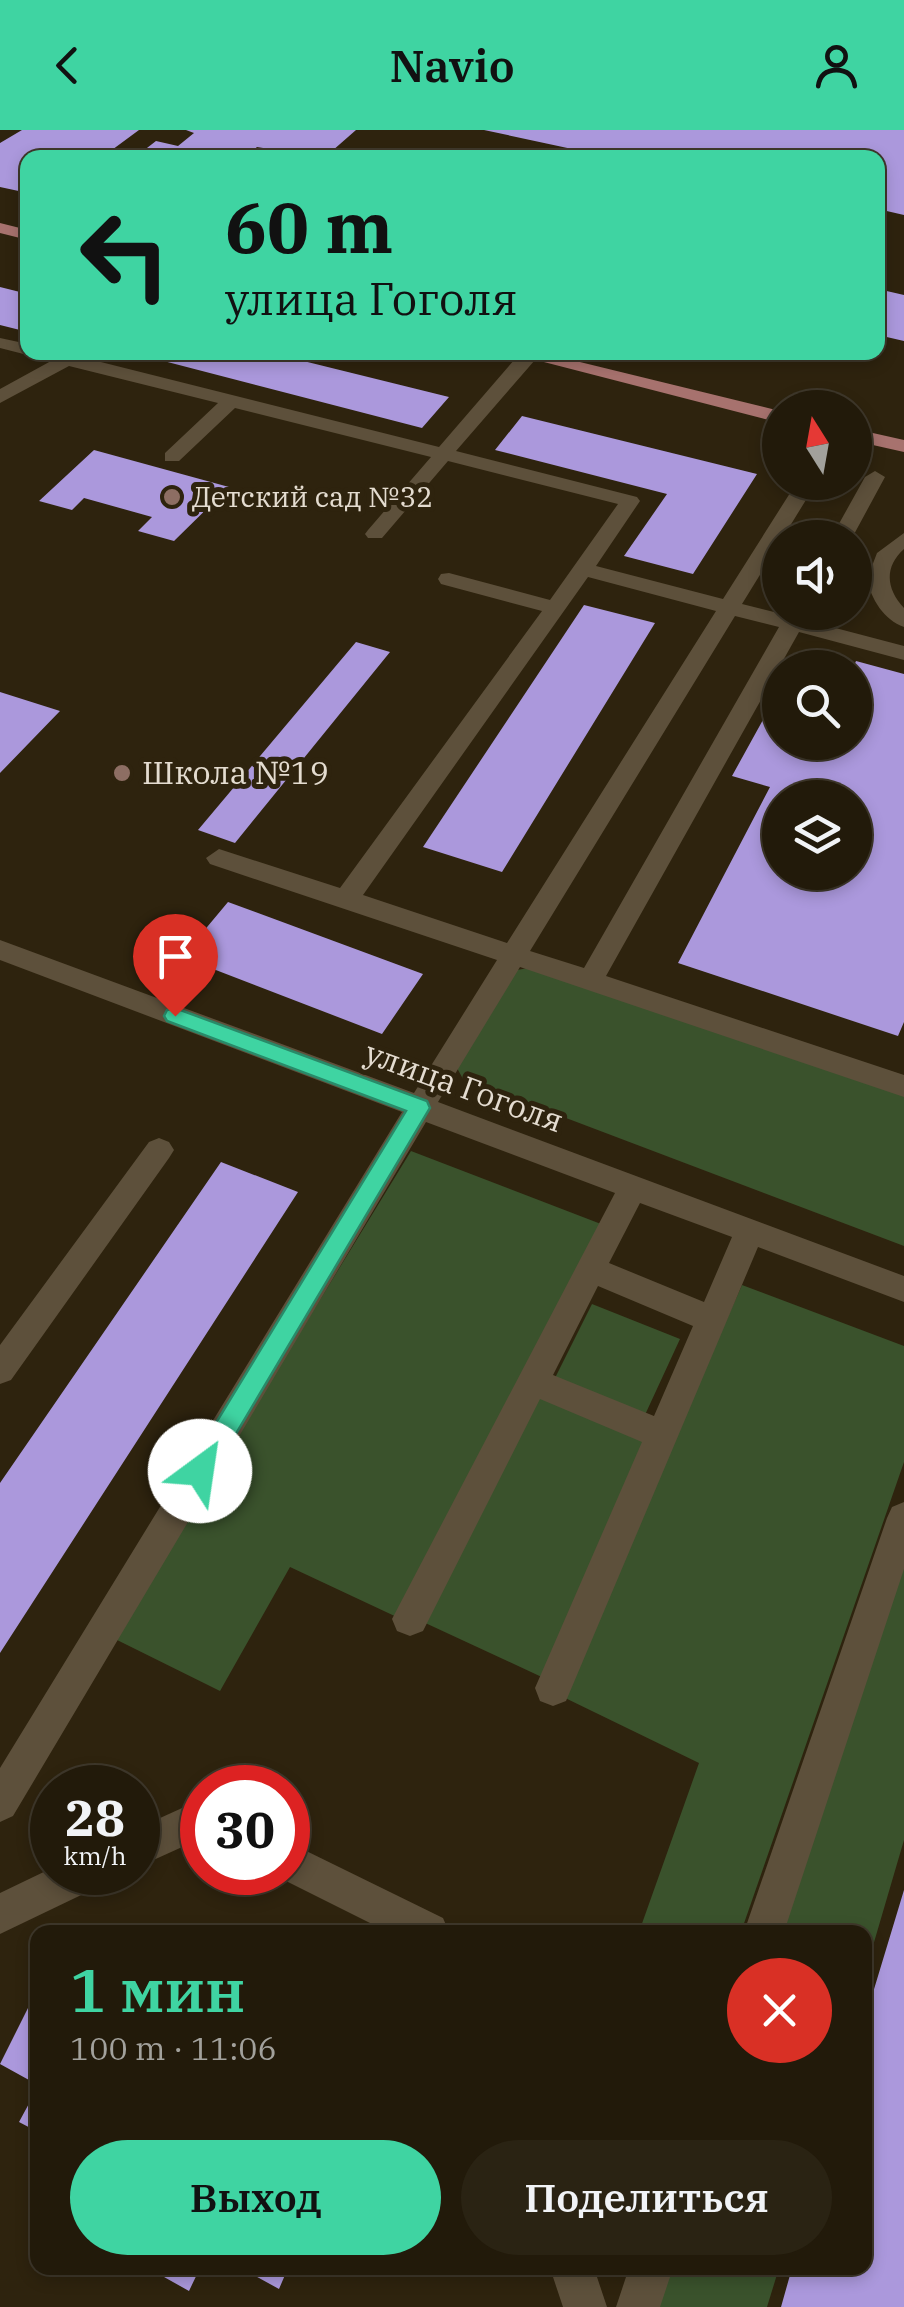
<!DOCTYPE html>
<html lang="ru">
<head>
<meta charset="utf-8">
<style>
  body { margin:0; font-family:"IBM Plex Serif",serif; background:#2a2313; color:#f1f3f6; height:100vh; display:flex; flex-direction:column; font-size:38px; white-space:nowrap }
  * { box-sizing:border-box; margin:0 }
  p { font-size:32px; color:#a2a19c }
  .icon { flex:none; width:55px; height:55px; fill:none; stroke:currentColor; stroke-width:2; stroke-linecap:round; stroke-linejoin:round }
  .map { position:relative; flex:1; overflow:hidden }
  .sheet { position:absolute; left:30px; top:1795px; width:842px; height:350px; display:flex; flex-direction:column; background:#221a0a; border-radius:20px; box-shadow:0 5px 15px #0003,0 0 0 2px #3f382b }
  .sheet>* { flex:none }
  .top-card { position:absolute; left:20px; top:20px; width:865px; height:210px; border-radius:20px; box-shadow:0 5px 15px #0003,0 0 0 2px #3f382b; background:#3fd4a2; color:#111; overflow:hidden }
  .needle { width:65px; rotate:349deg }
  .controls { position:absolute; left:762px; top:260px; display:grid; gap:20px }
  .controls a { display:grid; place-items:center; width:110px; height:110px; border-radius:50%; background:#221a0a; box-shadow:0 5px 15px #0003,0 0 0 2px #3f382b; font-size:50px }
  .speed { position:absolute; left:30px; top:1635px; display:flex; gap:20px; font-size:50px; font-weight:700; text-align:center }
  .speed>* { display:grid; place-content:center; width:130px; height:130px; border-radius:50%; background:#221a0a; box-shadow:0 5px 15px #0003,0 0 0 2px #3f382b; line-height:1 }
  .speed small { font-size:25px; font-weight:400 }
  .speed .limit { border:15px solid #d22; background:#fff; color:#111 }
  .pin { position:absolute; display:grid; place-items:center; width:85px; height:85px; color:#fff; margin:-102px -42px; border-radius:50% 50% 50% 0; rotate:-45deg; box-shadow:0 0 10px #0007 }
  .pin .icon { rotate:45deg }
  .me { position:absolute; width:110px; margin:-55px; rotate:31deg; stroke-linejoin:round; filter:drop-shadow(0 0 8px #0008) }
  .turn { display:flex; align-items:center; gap:35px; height:210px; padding:0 40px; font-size:45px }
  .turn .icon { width:130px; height:130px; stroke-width:2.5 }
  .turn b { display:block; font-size:70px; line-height:85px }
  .round { display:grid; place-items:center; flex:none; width:105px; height:105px; border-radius:52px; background:#2a2313 }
  .head { display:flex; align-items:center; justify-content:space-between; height:170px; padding:0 40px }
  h1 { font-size:60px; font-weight:600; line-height:75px; color:#3fd4a2 }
  .button { display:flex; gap:20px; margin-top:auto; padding:20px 40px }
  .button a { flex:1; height:115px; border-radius:60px; background:#3fd4a2; color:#111; font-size:40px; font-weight:600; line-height:115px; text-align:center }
  .button a+a { background:#2a2313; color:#f1f3f6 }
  header { display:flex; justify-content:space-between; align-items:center; height:130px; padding:0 40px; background:#3fd4a2; color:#111; font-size:45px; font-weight:600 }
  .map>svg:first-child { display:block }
  .green { fill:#3a522c }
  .building { fill:#ab98dc; fill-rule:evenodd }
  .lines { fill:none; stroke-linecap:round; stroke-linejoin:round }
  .minor { fill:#5d503b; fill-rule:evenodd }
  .major { fill:#a7726e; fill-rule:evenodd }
  .route { fill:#3fd4a2; stroke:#298a69; stroke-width:2.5 }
  .education-dot { fill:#8d6e63; stroke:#2e230e; stroke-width:4 }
  .labels { text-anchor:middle; stroke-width:10; stroke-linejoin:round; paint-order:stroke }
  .far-poi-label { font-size:28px; fill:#e4dcd0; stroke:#2e230e; text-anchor:start }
  .poi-label { font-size:32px; fill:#e4dcd0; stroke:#2e230e; text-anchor:start }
  .street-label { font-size:32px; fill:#e4dcd0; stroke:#2e230e }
</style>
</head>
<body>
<header><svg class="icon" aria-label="back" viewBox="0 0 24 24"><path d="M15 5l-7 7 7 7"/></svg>Navio<svg class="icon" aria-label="person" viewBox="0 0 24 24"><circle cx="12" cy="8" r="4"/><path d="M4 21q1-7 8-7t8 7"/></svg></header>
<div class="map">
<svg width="904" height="2177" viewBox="0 0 904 2177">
  <rect width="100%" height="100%" fill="#2e230e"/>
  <path class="green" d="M528 838 904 963V1116L463 949 457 938 517 840Z
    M411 1021 601 1094 401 1489 290 1437 220 1561 113 1508Z
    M742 1155 904 1216V1332L741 1802H639L699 1633 559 1565Z
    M592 1174 680 1209 644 1287 554 1250Z
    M535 1264 652 1313 546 1549 421 1491Z
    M904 1421V1710L865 1843V1802H776Z
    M664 2138H779L767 2177H655Z"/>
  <path class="building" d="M22 0H139L101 28H28V63L0 57V13Z
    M186 0H356L324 28 257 17 244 28H134L156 11 178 16 194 3Z
    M484 0H904V85L878 79V28H614Z
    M0 157 28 164V202L0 195Z
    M878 159 904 165V211L878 205Z
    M129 222H267L449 267 422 298Z
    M522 286 757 344 693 444 624 426 667 364 495 320Z
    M94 320 229 357 174 411 138 401 152 387 84 368 72 380 39 371Z
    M584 475 655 493 502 742 423 717Z
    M356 512 390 522 235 713 198 700Z
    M856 531 904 544V892L898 906 678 833 770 657 732 646 780 559V612H855L853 538ZM780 668H855V742H780Z
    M0 562 60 581 0 643Z
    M228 772 423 844 382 904 182 827Z
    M221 1032 298 1062 0 1523V1353Z
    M904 1760V2177H781L792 2138H865V1889Z
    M38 1858V1955L0 1934Z
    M38 1957V2002L19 1992Z
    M148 2138H200L189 2161Z
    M241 2138H288L279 2159Z"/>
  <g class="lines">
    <path class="minor" d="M0 208 28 214V222H61L439 317 521 222H535V230L456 321 637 367 640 371 596 436 723 469 797 352H817L742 474 786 485 810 482 805 490 904 516V530L799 502 606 846 904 945V967L520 837 438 972 904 1146V1172L758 1117 566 1571 553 1576 540 1571 535 1558 642 1312 540 1269 423 1501 410 1506 397 1501 392 1489 615 1063 426 992 13 1686 0 1692V1638L402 982 0 830V810L414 963 497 830 210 734 206 728 219 719 340 758 542 481 441 454 438 449 441 444 449 443 550 470 618 374 448 331 382 408H368L365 404 368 400 431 327 235 278 179 331H165V323L218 273 69 236 0 273V259L51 231 0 218ZM588 447 716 481 507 813 363 765ZM735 486 779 497 584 838 530 821ZM640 1073 732 1107 704 1172 609 1133ZM598 1156 693 1196 654 1286 553 1245Z
      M875 341 885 347 852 408H831L865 347Z
      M904 403V419C884 437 886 459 904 478V497C884 490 871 469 867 449L877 423Z
      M159 1008 169 1012 174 1020 169 1028 11 1250 0 1254V1215L149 1012Z
      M904 1372V1439L784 1802H744L887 1388 892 1377Z
      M202 1669V1708L138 1737V1698Z
      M288 1712 443 1788 449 1802H388L274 1745 288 1742Z
      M52 1738V1742H105L100 1756 0 1804V1763Z
      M550 2138H594L607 2177H563Z
      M629 2138H673L660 2177H616Z"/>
    <path class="major" d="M0 93 28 100V110L0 103Z
      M505 222H539L780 281V293Z
      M855 299 904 310V322L855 311Z"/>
  </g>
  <path class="route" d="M175 878 427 971 430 978 209 1349 200 1352 192 1349 188 1341 192 1332 406 981 167 891 164 886 167 880Z"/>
  <g class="education-dot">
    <circle cx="172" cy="367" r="10"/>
    <circle cx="122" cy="643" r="10"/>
  </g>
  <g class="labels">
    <g class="far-poi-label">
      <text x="192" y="377">Детский сад №32</text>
    </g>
    <g class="poi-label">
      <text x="142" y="654">Школа №19</text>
    </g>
    <g class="street-label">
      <text transform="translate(464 957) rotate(20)" y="11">улица Гоголя</text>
    </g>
  </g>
</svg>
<div class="controls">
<a><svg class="needle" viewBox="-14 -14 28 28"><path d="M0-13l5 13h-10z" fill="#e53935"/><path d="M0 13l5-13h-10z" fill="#a2a19c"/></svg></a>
<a><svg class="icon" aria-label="sound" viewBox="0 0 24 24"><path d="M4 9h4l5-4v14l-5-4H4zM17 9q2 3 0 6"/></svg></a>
<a><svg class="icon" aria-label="search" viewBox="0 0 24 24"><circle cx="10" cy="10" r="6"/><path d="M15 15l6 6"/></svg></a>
<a><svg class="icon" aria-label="layers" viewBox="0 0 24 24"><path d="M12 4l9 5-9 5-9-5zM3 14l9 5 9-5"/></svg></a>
</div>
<div class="speed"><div>28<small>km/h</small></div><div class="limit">30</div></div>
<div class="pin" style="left:175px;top:886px;background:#d93025"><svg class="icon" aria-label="arrive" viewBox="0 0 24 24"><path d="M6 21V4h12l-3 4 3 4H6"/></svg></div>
<svg class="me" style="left:200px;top:1341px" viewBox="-20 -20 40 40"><circle r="19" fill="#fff"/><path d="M0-13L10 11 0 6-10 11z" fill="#3fd4a2"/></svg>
<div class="top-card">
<div class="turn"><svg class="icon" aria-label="left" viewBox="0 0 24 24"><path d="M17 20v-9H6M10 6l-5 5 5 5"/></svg><div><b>60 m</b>улица Гоголя</div></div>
</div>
<section class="sheet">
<div class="head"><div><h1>1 мин</h1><p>100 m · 11:06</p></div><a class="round" style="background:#d93025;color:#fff"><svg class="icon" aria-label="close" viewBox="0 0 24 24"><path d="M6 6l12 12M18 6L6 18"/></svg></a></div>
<div class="button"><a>Выход</a><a>Поделиться</a></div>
</section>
</div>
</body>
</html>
